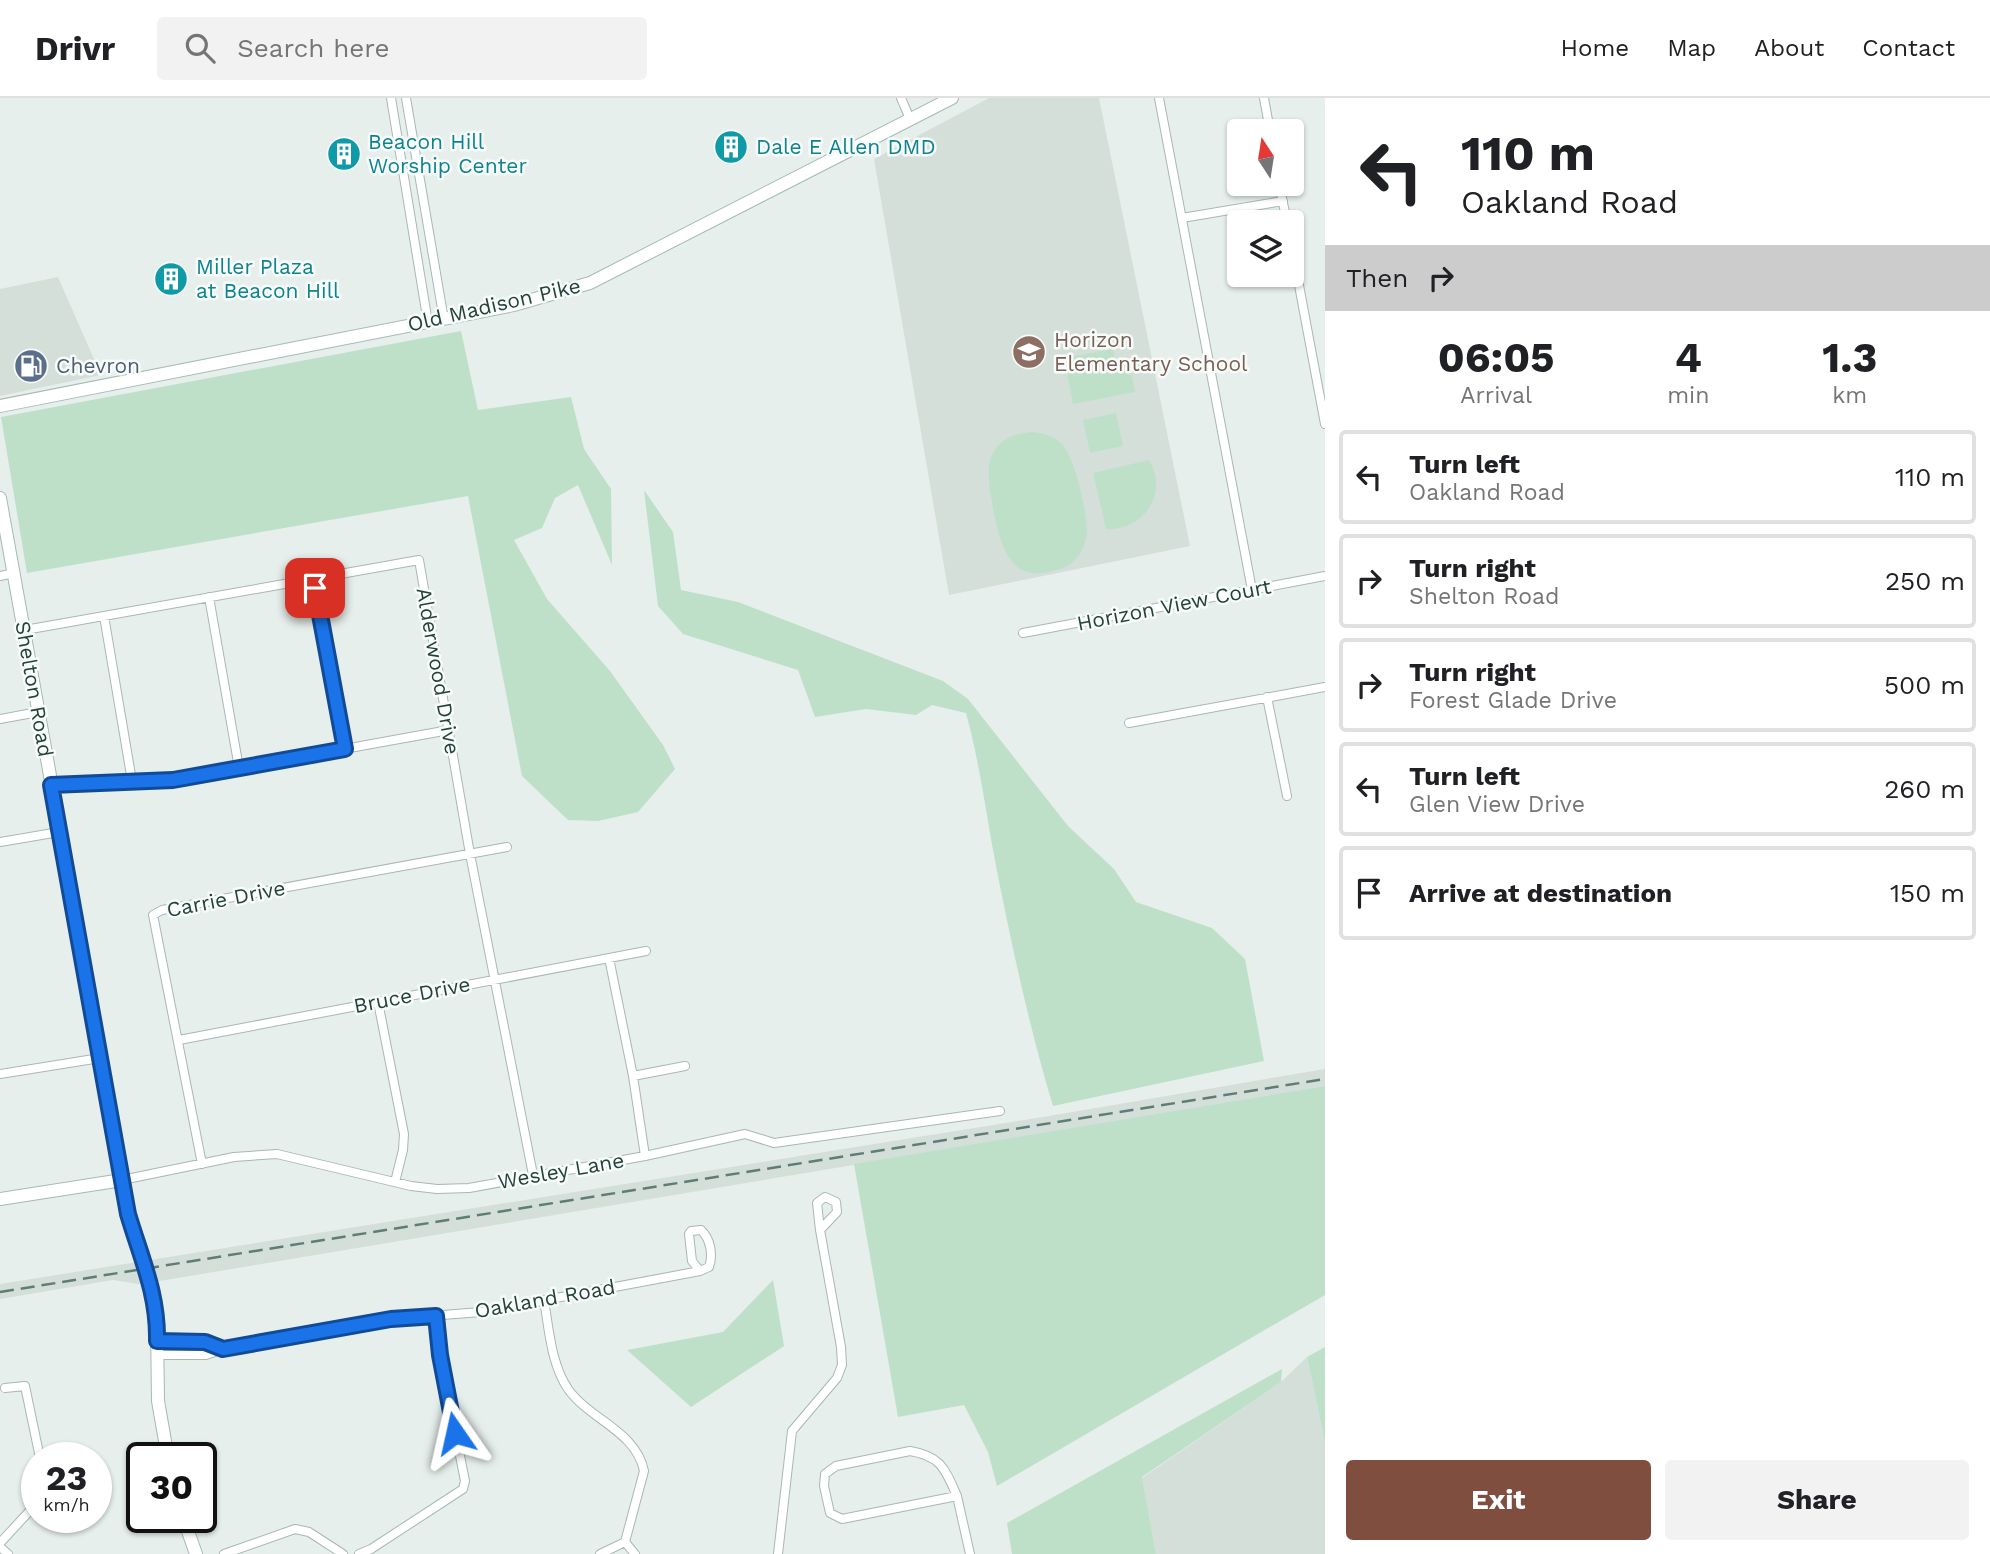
<!DOCTYPE html>
<html lang="en">
<head>
<meta charset="utf-8">
<style>
  body { margin:0; font-family:"Work Sans",sans-serif; background:#f2f2f2; color:#202124; height:100vh; display:flex; flex-direction:column; font-size:26px; white-space:nowrap }
  * { box-sizing:border-box; margin:0 }
  p { font-size:23px; color:#757577 }
  .icon { flex:none; width:38px; height:38px; fill:none; stroke:currentColor; stroke-width:2; stroke-linecap:round; stroke-linejoin:round }
  .map { position:relative; flex:1; overflow:hidden }
  .panel { display:flex; flex-direction:column; background:#fff; width:665px }
  .panel>* { flex:none }
  .hud { background:#fff; color:#202124; overflow:hidden }
  .needle { width:46px; rotate:348deg }
  .controls { position:absolute; left:1227px; top:21px; display:grid; gap:14px }
  .controls a { display:grid; place-items:center; width:77px; height:77px; border-radius:7px; background:#fff; box-shadow:0 2px 5px #0004; font-size:35px }
  .speed { position:absolute; left:21px; top:1344px; display:flex; gap:14px; font-size:35px; font-weight:700; text-align:center }
  .speed>* { display:grid; place-content:center; width:91px; height:91px; border-radius:50%; background:#fff; box-shadow:0 2px 5px #0004; line-height:1 }
  .speed small { font-size:18px; font-weight:400 }
  .speed .limit { border:4px solid #111; border-radius:10px; background:#fff; color:#111 }
  .pin { position:absolute; display:grid; place-items:center; width:60px; height:60px; color:#fff; margin:-30px; border-radius:14px; box-shadow:0 4px 10px #0006 }
  .me { position:absolute; width:77px; margin:-38px; rotate:349deg; stroke-linejoin:round; filter:drop-shadow(0 0 5px #0008) }
  .turn { display:flex; align-items:center; gap:24px; height:147px; padding:0 21px; font-size:32px }
  .turn .icon { width:91px; height:91px; stroke-width:2.5 }
  .turn b { display:block; font-size:49px; line-height:60px }
  .then { display:flex; align-items:center; height:66px; padding:0 21px; background:#0003; gap:14px; font-size:26px }
  .eta { display:flex; justify-content:space-evenly; align-items:center; height:119px; text-align:center }
  .eta b { font-size:42px; font-weight:700; line-height:49px }
  .primary-button { display:flex; gap:14px; margin-top:auto; padding:14px 21px }
  .primary-button a { flex:1; height:80px; border-radius:7px; background:#7f4e3f; color:#fff; font-size:28px; font-weight:700; line-height:80px; text-align:center }
  .primary-button a+a { background:#f2f2f2; color:#202124 }
  ul { padding:0; list-style:none }
  li { display:flex; align-items:center; gap:21px; height:94px; margin:0 14px 10px; padding:0 7px; border:4px solid #e0e0e0; border-radius:7px }
  li div { flex:1 }
  li b { display:block; font-size:26px }
  li em { font-style:normal }
  header { display:flex; align-items:center; gap:42px; box-sizing:border-box; height:98px; padding:0 35px; background:#fff; border-bottom:2px solid #e0e0e0 }
  header strong { font-size:33px }
  nav { display:flex; gap:38px; margin-inline-start:auto; font-size:24px }
  .search { width:490px; height:63px; background:#f2f2f2; display:flex; align-items:center; gap:18px; box-sizing:border-box; padding:0 24px; border-radius:7px; color:#757577; font-size:26px }
  main { display:flex; flex:1; min-height:0 }
  .map>svg:first-child { display:block }
  .built { fill:#d4dfda }
  .green { fill:#bfe0c8 }
  .lines { fill:none; stroke-linecap:round; stroke-linejoin:round }
  .street-casing { stroke:#a8b8b2; stroke-width:10 }
  .secondary-casing { stroke:#a4bbb3; stroke-width:14 }
  .street { stroke:#fff; stroke-width:8 }
  .secondary { stroke:#fff; stroke-width:12 }
  .rail { stroke:#5f7d75; stroke-width:2.5; stroke-dasharray:14 7; stroke-linecap:butt }
  .route-casing { stroke:#114b97; stroke-width:18 }
  .route { stroke:#1a73e8; stroke-width:12 }
  .labels { text-anchor:middle; stroke-width:5; stroke-linejoin:round; paint-order:stroke }
  .culture-label { font-size:21px; fill:#0d838f; stroke:#f7fbf9; text-anchor:start }
  .street-label { font-size:21px; fill:#24423a; stroke:#f7fbf9 }
  .education-label { font-size:21px; fill:#785e54; stroke:#f7fbf9; text-anchor:start }
  .service-label { font-size:21px; fill:#4e5e75; stroke:#f7fbf9; text-anchor:start }
</style>
</head>
<body>
<header>
<strong>Drivr</strong>
<div class="search"><svg class="icon" aria-label="search" viewBox="0 0 24 24"><circle cx="10" cy="10" r="6"/><path d="M15 15l6 6"/></svg>Search here</div>
<nav><a>Home</a><a>Map</a><a>About</a><a>Contact</a></nav>
</header>
<main>
<div class="map">
<svg width="1325" height="1456" viewBox="0 0 1325 1456">
  <rect width="100%" height="100%" fill="#e6efeb"/>
  <path class="built" d="M989 0H1099L1190 448 949 497 874 61Z
    M58 179 101 277 0 298V191Z
    M1325 971V988L166 1182 138 1186 113 1182 0 1201V1186L1049 1018Z
    M1307 1259 1325 1345V1456H1156L1142 1380 1281 1284Z"/>
  <path class="green" d="M461 233 478 312 571 299 584 351 611 391 612 467 578 387 555 400 542 430 514 442 547 501 610 573 663 647 675 671 638 714 598 723 568 722 522 678 468 398 27 475 1 319Z
    M1113 251 1116 271 1124 272 1132 277 1135 294 1073 306 1064 260Z
    M1116 315 1123 348 1090 355 1083 322Z
    M1031 334C1042 335 1052 337 1061 345 1075 358 1086 411 1087 431 1087 439 1084 450 1079 457 1073 466 1063 471 1053 473 1009 485 1001 447 994 415 986 377 980 339 1031 334Z
    M1149 362C1169 395 1144 433 1106 431L1093 375Z
    M644 392 673 434 681 492 738 504 943 583 968 601 1068 728 1114 771 1136 804 1212 830 1245 861 1264 963 1053 1008C1029 928 1012 849 996 768 986 716 980 666 966 615L932 607 916 617 866 611 815 619 798 572 683 536 658 508Z
    M1325 988V1197L997 1388 988 1354 964 1307 898 1319 854 1066Z
    M773 1182 784 1248 691 1309 627 1252 723 1234Z
    M1325 1249V1345L1307 1259Z
    M1282 1271 1281 1284 1142 1379 1156 1456H1012L1007 1425Z"/>
  <g class="lines">
    <g class="street-casing">
      <path id="street" d="M391 0 428 225
        M406 0 444 222
        M901 0 910 21
        M1159 0 1252 492
        M1264 0 1270 33
        M1279 86 1287 124
        M1182 120 1283 103
        M1292 150 1325 326
        M0 478 14 475
        M313 480 345 651
        M209 499 239 670
        M104 518 132 683
        M25 532 419 462 470 756 533 1077
        M1023 535 1325 478
        M1267 599 1287 698
        M0 621 38 614
        M1129 625 1325 589
        M51 687 173 682 449 632
        M0 744 59 734
        M609 860 633 978 645 1058
        M378 904 404 1036 403 1052 395 1084
        M179 942 646 853
        M0 976 100 960
        M633 978 685 968
        M202 1066 153 817 162 812 507 749
        M122 1082 234 1059 277 1056 411 1088 437 1091 469 1090 645 1058 745 1036 774 1045 1000 1013
        M825 1099 836 1104 837 1114 820 1132 817 1105Z
        M701 1132C711 1141 713 1158 709 1169L700 1173 692 1163 689 1136 691 1133Z
        M544 1202C549 1231 551 1266 568 1291 590 1322 636 1333 644 1373L625 1444
        M157 1243 205 1244 223 1251
        M156 1257H206L223 1251 391 1221 481 1214 700 1173
        M5 1290 25 1288 40 1360
        M910 1353C941 1358 945 1371 957 1398L842 1421 830 1415 824 1388 825 1376 836 1368Z
        M957 1398 970 1456
        M625 1444 635 1456
        M0 1445 37 1405
        M0 1449 8 1456
        M224 1456 295 1431 309 1434 343 1456
        M359 1456 371 1451 463 1391 465 1383 440 1257 436 1218
        M600 1456 625 1444
        M778 1456 792 1333 837 1280 842 1267 841 1249 820 1132"/>
    </g>
    <g class="secondary-casing">
      <path id="secondary" d="M0 308 514 207 590 185 952 0
        M0 400 129 1116 147 1171 154 1204 157 1227 158 1303 168 1360
        M0 1101 122 1082
        M183 1419 196 1456"/>
    </g>
    <use href="#street" class="street"/>
    <use href="#secondary" class="secondary"/>
    <path class="rail" d="M0 1194 1325 981"/>
  </g>
  <g class="lines">
    <g class="route-casing">
      <path id="route" d="M315 490 345 651 173 682 51 687 128 1116C141 1160 158 1196 157 1243L205 1244 223 1251 391 1221 436 1218 440 1257 455 1335"/>
    </g>
    <use href="#route" class="route"/>
  </g>
  <defs>
    <g id="building-disc" transform="scale(1.75)"><circle r="9.5" fill="#0f9aa8" stroke="#f7fbf9"/><path d="M-4-6H4V6H1V3H-1V6H-4ZM-2.5-4.3h1.7v1.8h-1.7ZM.8-4.3h1.7v1.8H.8ZM-2.5-1h1.7V.8h-1.7ZM.8-1h1.7V.8H.8Z" fill="#fff"/></g>
    <g id="school-disc" transform="scale(1.75)"><circle r="9.5" fill="#8d6e63" stroke="#f7fbf9"/><path d="M0-5L7-2L0 1L-7-2ZM-4 1L0 2.5L4 1V4Q0 6-4 4Z" fill="#fff"/></g>
    <g id="fuel-disc" transform="scale(1.75)"><circle r="9.5" fill="#5c6f8a" stroke="#f7fbf9"/><path d="M-5.5-6h7V0h2V4h1.3V-2.5L3-4.5l.8-.8L6-3V5H2.5V1h-1V6h-7ZM-4.2-4.7v3.2H.2V-4.7Z" fill="#fff"/></g>
  </defs>
  <g fill-rule="evenodd">
    <use href="#building-disc" x="731" y="49"/>
    <use href="#building-disc" x="344" y="56"/>
    <use href="#building-disc" x="171" y="181"/>
    <use href="#school-disc" x="1029" y="254"/>
    <use href="#fuel-disc" x="31" y="268"/>
  </g>
  <g class="labels">
    <g class="culture-label">
      <text x="368" y="51">Beacon Hill<tspan x="368" dy="24">Worship Center</tspan></text>
      <text x="756" y="56">Dale E Allen DMD</text>
      <text x="196" y="176">Miller Plaza<tspan x="196" dy="24">at Beacon Hill</tspan></text>
    </g>
    <g class="street-label">
      <text transform="translate(494 207) rotate(-13)" y="7">Old Madison Pike</text>
      <text transform="translate(1174 507) rotate(-11)" y="7">Horizon View Court</text>
      <text transform="translate(438 573) rotate(80)" y="7">Alderwood Drive</text>
      <text transform="translate(34 591) rotate(80)" y="7">Shelton Road</text>
      <text transform="translate(226 801) rotate(-11)" y="7">Carrie Drive</text>
      <text transform="translate(412 897) rotate(-11)" y="7">Bruce Drive</text>
      <text transform="translate(561 1073) rotate(-10)" y="7">Wesley Lane</text>
      <text transform="translate(545 1201) rotate(-10)" y="7">Oakland Road</text>
    </g>
    <g class="education-label">
      <text x="1054" y="249">Horizon<tspan x="1054" dy="24">Elementary School</tspan></text>
    </g>
    <g class="service-label">
      <text x="56" y="275">Chevron</text>
    </g>
  </g>
</svg>
<div class="controls">
<a><svg class="needle" viewBox="-14 -14 28 28"><path d="M0-13l5 13h-10z" fill="#e53935"/><path d="M0 13l5-13h-10z" fill="#757577"/></svg></a>
<a><svg class="icon" aria-label="layers" viewBox="0 0 24 24"><path d="M12 4l9 5-9 5-9-5zM3 14l9 5 9-5"/></svg></a>
</div>
<div class="speed"><div>23<small>km/h</small></div><div class="limit">30</div></div>
<div class="pin" style="left:315px;top:490px;background:#d93025"><svg class="icon" aria-label="arrive" viewBox="0 0 24 24"><path d="M6 21V4h12l-3 4 3 4H6"/></svg></div>
<svg class="me" style="left:455px;top:1335px" viewBox="-20 -20 40 40"><path d="M0-17L14 15 0 8-14 15z" fill="#1a73e8" stroke="#fff" stroke-width="4"/></svg>
</div>
<section class="panel">
<div class="hud">
<div class="turn"><svg class="icon" aria-label="left" viewBox="0 0 24 24"><path d="M17 20v-9H6M10 6l-5 5 5 5"/></svg><div><b>110 m</b>Oakland Road</div></div>
<div class="then">Then<svg class="icon" aria-label="right" viewBox="0 0 24 24"><path d="M7 20v-9h11M14 6l5 5-5 5"/></svg></div>
</div>
<div class="eta">
<div><b>06:05</b><p>Arrival</p></div>
<div><b>4</b><p>min</p></div>
<div><b>1.3</b><p>km</p></div>
</div>
<ul>
<li><svg class="icon" aria-label="left" viewBox="0 0 24 24"><path d="M17 20v-9H6M10 6l-5 5 5 5"/></svg><div><b>Turn left</b><p>Oakland Road</p></div><em>110 m</em></li>
<li><svg class="icon" aria-label="right" viewBox="0 0 24 24"><path d="M7 20v-9h11M14 6l5 5-5 5"/></svg><div><b>Turn right</b><p>Shelton Road</p></div><em>250 m</em></li>
<li><svg class="icon" aria-label="right" viewBox="0 0 24 24"><path d="M7 20v-9h11M14 6l5 5-5 5"/></svg><div><b>Turn right</b><p>Forest Glade Drive</p></div><em>500 m</em></li>
<li><svg class="icon" aria-label="left" viewBox="0 0 24 24"><path d="M17 20v-9H6M10 6l-5 5 5 5"/></svg><div><b>Turn left</b><p>Glen View Drive</p></div><em>260 m</em></li>
<li><svg class="icon" aria-label="arrive" viewBox="0 0 24 24"><path d="M6 21V4h12l-3 4 3 4H6"/></svg><div><b>Arrive at destination</b></div><em>150 m</em></li>
</ul>
<div class="primary-button"><a>Exit</a><a>Share</a></div>
</section>
</main>
</body>
</html>
